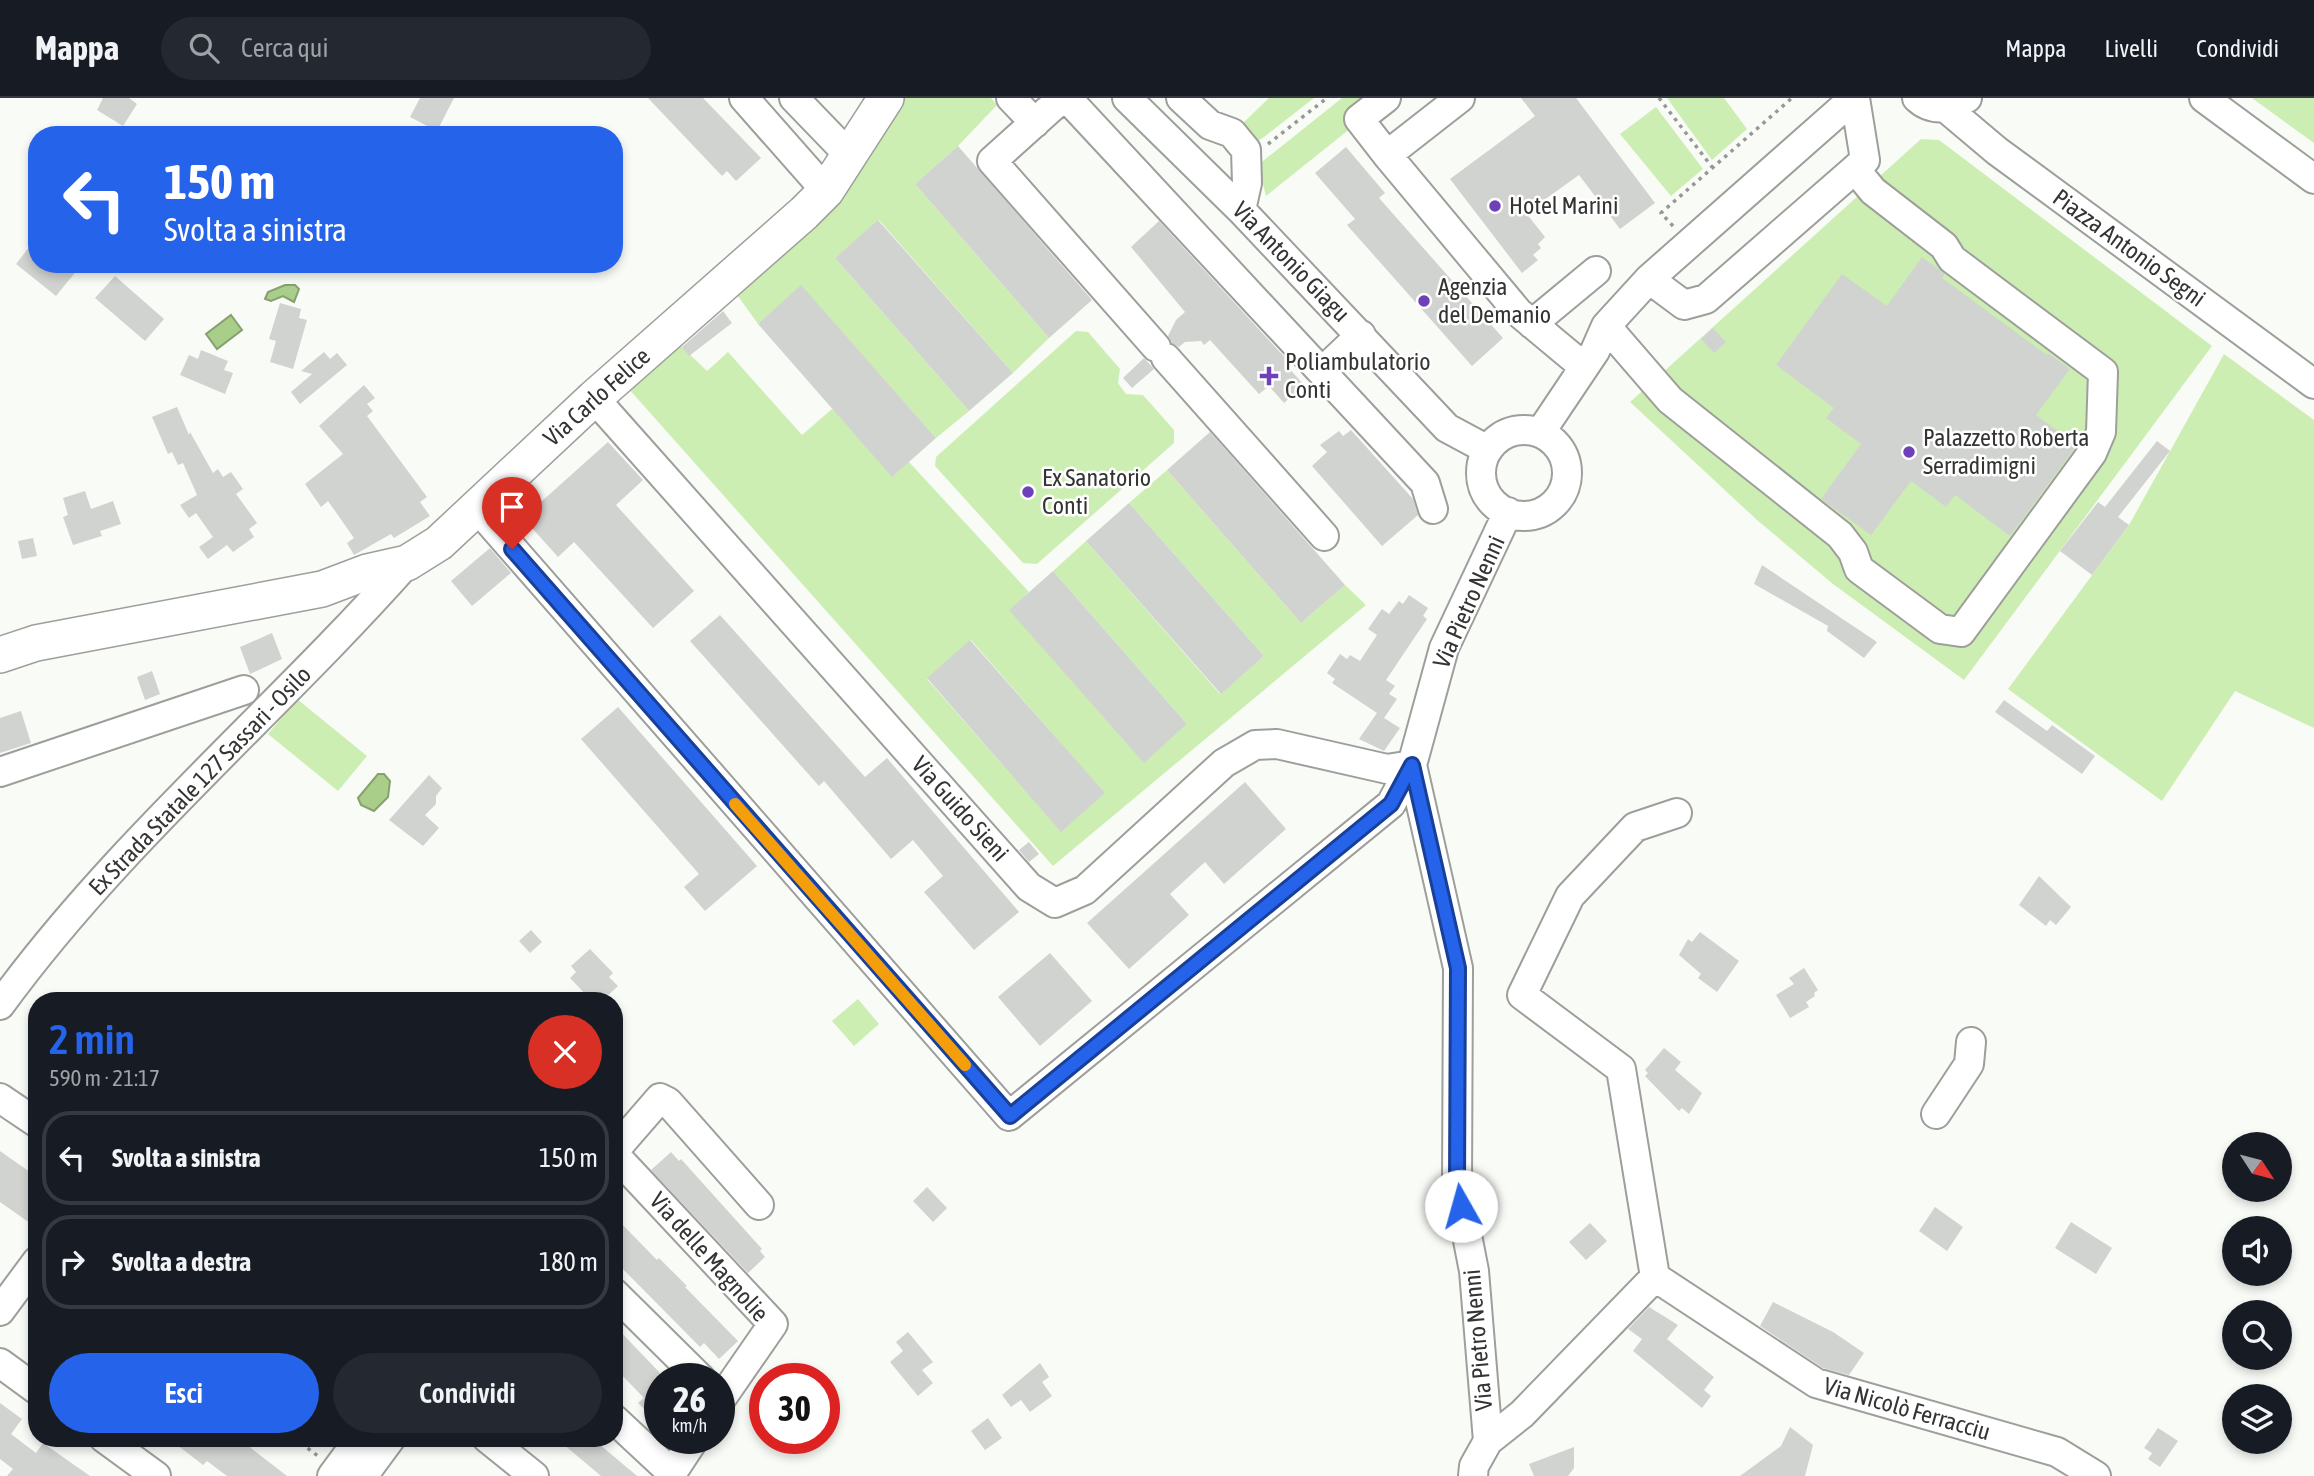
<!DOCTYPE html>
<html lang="it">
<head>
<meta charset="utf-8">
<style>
  body { margin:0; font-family:"Asap Condensed",sans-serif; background:#242831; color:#f1f3f6; height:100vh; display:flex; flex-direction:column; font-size:26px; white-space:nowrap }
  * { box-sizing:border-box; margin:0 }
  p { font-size:23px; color:#9ea1a6 }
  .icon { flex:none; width:38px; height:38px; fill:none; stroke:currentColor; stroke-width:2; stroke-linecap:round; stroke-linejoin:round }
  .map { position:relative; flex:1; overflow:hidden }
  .details { position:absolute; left:28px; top:894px; width:595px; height:455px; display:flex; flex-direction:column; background:#171b24; border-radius:28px; box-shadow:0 4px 10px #0003 }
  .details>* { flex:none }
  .hud { position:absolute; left:28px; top:28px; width:595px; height:147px; border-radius:28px; box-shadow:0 4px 10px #0003; background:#2563eb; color:#fff; overflow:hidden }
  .needle { width:46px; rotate:126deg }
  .controls { position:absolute; left:2222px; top:1034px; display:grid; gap:14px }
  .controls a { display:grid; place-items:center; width:70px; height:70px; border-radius:50%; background:#171b24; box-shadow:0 4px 10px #0003; font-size:35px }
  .speed { position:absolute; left:644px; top:1265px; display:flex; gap:14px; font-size:35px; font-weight:700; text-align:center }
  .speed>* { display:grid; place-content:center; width:91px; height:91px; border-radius:50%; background:#171b24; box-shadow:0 4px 10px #0003; line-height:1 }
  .speed small { font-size:18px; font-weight:400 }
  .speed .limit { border:10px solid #d22; background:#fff; color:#111 }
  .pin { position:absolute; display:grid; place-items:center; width:60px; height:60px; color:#fff; margin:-72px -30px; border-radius:50% 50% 50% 0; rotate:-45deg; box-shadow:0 0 7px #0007 }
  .pin .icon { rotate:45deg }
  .me { position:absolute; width:77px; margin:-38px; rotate:353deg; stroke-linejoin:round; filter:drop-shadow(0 0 5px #0008) }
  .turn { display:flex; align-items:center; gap:24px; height:147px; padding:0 21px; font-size:32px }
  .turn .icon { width:91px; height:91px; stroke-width:2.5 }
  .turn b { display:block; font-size:49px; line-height:60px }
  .round { display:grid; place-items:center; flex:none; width:74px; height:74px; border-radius:37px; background:#242831 }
  .headline { display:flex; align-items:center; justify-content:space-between; height:119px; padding:0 21px }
  h1 { font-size:42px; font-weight:600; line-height:52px; color:#2563eb }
  .cta { display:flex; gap:14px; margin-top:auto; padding:14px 21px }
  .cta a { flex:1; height:80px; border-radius:42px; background:#2563eb; color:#fff; font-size:28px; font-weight:600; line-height:80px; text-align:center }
  .cta a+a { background:#242831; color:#f1f3f6 }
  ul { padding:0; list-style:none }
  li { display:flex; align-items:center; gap:21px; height:94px; margin:0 14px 10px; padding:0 7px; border:4px solid #363941; border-radius:28px }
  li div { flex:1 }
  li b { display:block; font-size:26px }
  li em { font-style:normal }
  header { display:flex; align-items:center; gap:42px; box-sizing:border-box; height:98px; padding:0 35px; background:#171b24; border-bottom:2px solid #363941 }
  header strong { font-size:33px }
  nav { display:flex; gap:38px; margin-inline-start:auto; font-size:24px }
  .search { width:490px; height:63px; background:#242831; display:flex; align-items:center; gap:18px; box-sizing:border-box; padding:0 24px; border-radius:38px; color:#9ea1a6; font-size:26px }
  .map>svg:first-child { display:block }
  .green { fill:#cdeeb2; fill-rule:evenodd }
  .water { fill:#a9ce89; stroke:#86a06f; stroke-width:2 }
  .building { fill:#d1d3d0 }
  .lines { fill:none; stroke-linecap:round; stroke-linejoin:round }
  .minor-casing { stroke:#9d9f9b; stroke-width:32 }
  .major-casing { stroke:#9d9f9b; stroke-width:38 }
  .path { stroke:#979895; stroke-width:3.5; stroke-dasharray:3.5 5; stroke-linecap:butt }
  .minor { stroke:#fff; stroke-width:28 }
  .major { stroke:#fff; stroke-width:35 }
  .route-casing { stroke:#184099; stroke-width:18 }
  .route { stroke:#2563eb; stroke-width:12 }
  .slow { stroke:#f59e0b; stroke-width:12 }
  .poi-dot { fill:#6f41b9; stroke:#fff; stroke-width:2.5 }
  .labels { text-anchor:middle; stroke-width:5; stroke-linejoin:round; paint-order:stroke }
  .poi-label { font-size:24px; fill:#343433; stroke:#fff; text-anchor:start }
  .street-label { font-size:24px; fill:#343433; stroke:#fff }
</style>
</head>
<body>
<header>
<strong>Mappa</strong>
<div class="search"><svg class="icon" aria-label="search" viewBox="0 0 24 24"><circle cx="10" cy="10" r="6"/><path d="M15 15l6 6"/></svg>Cerca qui</div>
<nav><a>Mappa</a><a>Livelli</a><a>Condividi</a></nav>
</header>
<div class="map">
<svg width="2314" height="1378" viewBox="0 0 2314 1378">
  <rect width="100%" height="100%" fill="#f9fbf7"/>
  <path class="green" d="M899 0H991L997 7 958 48 915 86 1049 240 1013 275 879 122 835 160 969 313 936 340 801 188 758 226 738 198 823 122Z
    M1269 0H1314L1264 39 1258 43 1249 40 1243 25Z
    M1342 0H1371L1345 21 1351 30 1266 98 1258 67Z
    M1667 0H1724L1747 31 1712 62Z
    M2252 0H2314V45Z
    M1656 9 1703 71 1671 98 1620 36Z
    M1921 41 1939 42 2212 248 1964 582 1833 486 1757 422 1630 304Z
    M1076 233 1088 234 1120 271 1118 285 1126 296 1143 297 1174 332V345L1037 466 1023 465 935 368 936 359Z
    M680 247 707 273 728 254 802 337 832 311 909 364 1029 494 1010 512 1144 664 1187 626 1053 473 1086 443 1220 596 1264 558 1129 405 1167 372 1301 525 1345 487 1366 507 1053 768 628 290ZM971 542 1104 695 1061 733 927 581Z
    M2224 256 2314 322V630L2235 593 2162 703 2008 591 2129 427Z
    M297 601 367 658 338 693 268 636Z
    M858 901 879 926 854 948 832 923Z"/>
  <path class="water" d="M285 187H295L299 191 294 204 283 198 271 203 265 201 268 194Z
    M231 217 242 232 217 251 206 236Z
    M378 676H384L390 683 388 699 374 713 361 707 358 700Z"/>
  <path class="building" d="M103 0H129L137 6 123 28 97 12Z
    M420 0H454L437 33 410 19Z
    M648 0H703L761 60 736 83 727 73 722 78Z
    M1521 0H1576L1655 105 1620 131 1579 77 1526 115 1545 139 1538 146 1541 150 1533 157 1538 162 1522 175 1450 81 1535 18Z
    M958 48 1092 202 1049 240 915 86Z
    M1346 49 1385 95 1379 100 1503 240 1472 268 1347 127 1355 121 1315 75Z
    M878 122 1013 275 969 313 835 160Z
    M1159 123 1291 266 1288 269 1304 287 1284 305 1269 288 1259 296 1210 242 1204 247 1201 243 1185 244 1179 249 1172 245 1168 238 1176 222 1185 214 1131 149Z
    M37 139V166H82L56 198 16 166Z
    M1922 159 1945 176 1942 180 2047 257 2048 255 2070 271 2036 317 2077 347 2010 438 1955 397 1946 409 1911 383 1871 437 1821 401 1861 346 1826 320 1834 310 1776 267 1842 176 1887 208Z
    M115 178 164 221 145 243 95 200Z
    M801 187 936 340 892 379 758 226Z
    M280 205 301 211 299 220 307 222 293 271 270 264 276 243 269 241Z
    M723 213 732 225 689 258 682 249Z
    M1713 230 1726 244 1714 255 1701 241Z
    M201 252 228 263 224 272 233 275 225 296 180 277 189 257 198 261Z
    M324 254 330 261 337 255 347 267 300 306 291 294 312 276 301 273Z
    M1144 260 1154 271 1132 290 1123 280Z
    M364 287 375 300 367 306 373 313 367 318 427 399 420 404 430 418 394 440 391 436 354 457 347 445 354 440 328 403 321 409 305 386 343 356 319 328Z
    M177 309 189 337 190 334 213 375 218 371 223 379 231 374 243 391 236 396 257 425 249 431 254 439 233 454 227 447 208 461 199 449 213 439 196 415 189 420 180 407 197 397 183 365 178 367 172 354 168 356 152 319Z
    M1351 332 1413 401 1418 417 1382 448 1312 368 1327 354 1320 347 1339 333 1343 338Z
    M1210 334 1345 487 1301 525 1167 372Z
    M2157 343 2170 353 2118 419 2129 427 2092 477 2060 453 2098 404 2105 409Z
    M608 344 643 382 616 407 694 493 653 530 574 444 558 459 523 420Z
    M85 393 91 411 113 403 121 426 100 433 102 438 73 447 63 419 68 417 63 400Z
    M1129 405 1264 558 1221 596 1086 443Z
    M33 440 37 458 22 461 18 443Z
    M490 450 511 475 472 508 451 483Z
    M1762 467 1877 544 1864 560 1827 533 1828 528 1754 486Z
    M1053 473 1187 626 1144 665 1009 512Z
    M1409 497 1428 510 1423 518 1427 521 1386 582 1395 588 1389 596 1397 601 1384 620 1400 630 1384 653 1359 641 1377 615 1332 585 1335 581 1327 575 1340 556 1347 561 1350 557 1360 563 1377 537 1368 531 1382 511 1389 516 1399 503 1403 506Z
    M720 517 865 679 887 660 1019 814 974 852 924 794 943 778 913 742 891 761 824 683 819 688 690 543Z
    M272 535 282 561 250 576 240 549Z
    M970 542 1105 695 1061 734 927 580Z
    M152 573 160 596 145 602 137 579Z
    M2004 602 2047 633 2052 627 2095 658 2082 676 1995 614Z
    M618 609 757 768 705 813 684 789 699 776 581 641Z
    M21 613 31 645 0 655V620Z
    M429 677 442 690 436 698V706L425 717 439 730 423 748 389 722Z
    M1245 684 1286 731 1224 786 1205 764 1170 796 1189 817 1129 871 1087 825Z
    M1029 744 1039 756 1029 764 1019 752Z
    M2039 778 2071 809 2056 827 2050 822 2046 828 2019 807Z
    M531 832 542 844 530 855 519 843Z
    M1700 834 1739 863 1717 894 1698 880 1701 876 1679 857 1688 841 1692 844Z
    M590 851 613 875 609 879 618 888 602 903H592L570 880 576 874 571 868Z
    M1050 855 1092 903 1040 948 998 899Z
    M1804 870 1818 892 1814 895 1815 898 1806 904 1809 909 1790 920 1776 897 1794 886 1789 880Z
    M1664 950 1681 964 1675 972 1702 995 1689 1016 1682 1010 1679 1013 1645 978 1648 975 1645 972Z
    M0 1053 37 1079V1130L0 1104Z
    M671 1054 679 1063 681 1061 762 1151 760 1153 765 1159 748 1175 651 1072Z
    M927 1089 947 1110 933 1124 913 1103Z
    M1935 1109 1963 1129 1947 1153 1919 1133Z
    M614 1118 657 1162 659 1160 687 1188 685 1189 738 1243 719 1261 704 1245 700 1249 614 1162Z
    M2071 1124 2112 1150 2096 1176 2055 1150Z
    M1590 1125 1607 1143 1586 1162 1569 1144Z
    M1773 1204 1833 1234 1864 1255 1849 1277 1823 1270 1760 1228Z
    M1649 1209 1678 1227 1667 1241 1714 1279 1704 1292 1711 1298 1702 1310 1633 1253 1642 1241 1628 1231Z
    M614 1227 660 1275V1326L638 1305 644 1300 614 1269Z
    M908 1234 933 1264 922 1272 933 1285 918 1298 890 1264 903 1253 896 1244Z
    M1040 1265 1049 1279 1042 1284 1052 1298 1030 1314 1021 1302 1011 1309 1002 1297Z
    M0 1305 22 1321 11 1336 36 1355 43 1345 90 1378H7L13 1371 0 1361Z
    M988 1320 1002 1340 985 1352 971 1333Z
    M1790 1329 1813 1347 1805 1378H1740L1781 1348Z
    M2158 1330 2178 1343 2160 1369 2148 1361 2152 1355 2144 1350Z
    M168 1340H238L287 1378H227L207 1363 203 1367Z
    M556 1340H592L637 1378H601Z
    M1574 1349V1370L1568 1378H1534L1529 1366Z"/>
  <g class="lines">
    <g class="minor-casing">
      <path id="minor" d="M744 0 826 93
        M794 0 850 58
        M1011 0 1035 25
        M1062 0 992 63 1156 249
        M1067 0 1425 385 1433 411
        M1127 0 1241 112 1447 330 1488 352
        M1181 0 1210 27 1232 35 1246 52 1247 85 1241 112
        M1386 0 1359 21 1387 57 1460 0
        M1917 0C1932 14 1951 11 1967 0
        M2204 0 2314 81
        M1946 10 1997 53 2314 286
        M1387 57 1518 214 1584 269
        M1649 181 1684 207 1706 201 1855 71 1865 62 1855 0
        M1532 226 1596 173
        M1606 228 1670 302 1840 437 1853 454 1859 471 1940 531 1961 534 2092 355 2101 334 2103 274 1952 161 1944 148 1873 93 1855 71
        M1166 260 1324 438
        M1323 273 1361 237
        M594 300 1029 789 1055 805 1085 792 1224 665 1255 647 1277 646 1387 671 1412 667
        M1481 375a43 43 0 1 1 86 0a43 43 0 1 1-86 0Z
        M1540 335 1595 253 1606 228 1649 181 1854 0
        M477 410 1009 1018 1391 706 1412 667
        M0 674 244 592
        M0 907C119 744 274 615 407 465
        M0 1000 37 1025
        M1936 1016 1969 966 1971 944
        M614 1053 660 1000 668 1004 759 1107
        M614 1056 773 1226 719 1304
        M1655 1179 1621 971 1522 897 1570 798 1635 729 1677 715
        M614 1195 701 1281
        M0 1213 37 1163
        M0 1265 37 1292
        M614 1321 672 1375
        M104 1340 156 1378
        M487 1340 534 1378
        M1488 1343 1522 1316 1655 1179 1816 1285 2057 1354 2096 1378
        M332 1378 360 1340
        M363 1378 391 1340
        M670 1378 695 1340
        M1473 1378 1474 1368 1488 1343 1474 1173 1457 1086 1458 870 1412 667 1444 550 1508 414"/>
    </g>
    <g class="major-casing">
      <path id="major" d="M0 557 36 545 322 491 367 474 407 465 439 445 594 300 804 115 826 93 886 0"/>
    </g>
    <path class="path" d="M1659 0 1712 69
      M1268 46 1327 0
      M1673 128 1661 115 1792 0
      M294 1340 318 1358"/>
    <use href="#minor" class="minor"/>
    <use href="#major" class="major"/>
  </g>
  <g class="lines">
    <g class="route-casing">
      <path id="route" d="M512 451 1010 1018 1391 706 1412 667 1458 870 1457 1086 1461 1108"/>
    </g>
    <use href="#route" class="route"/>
    <path class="slow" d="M735 706 965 967"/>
  </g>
  <g class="poi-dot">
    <circle cx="1495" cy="108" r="7"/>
    <circle cx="1424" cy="203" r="7"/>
    <path d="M1265.5 267.5h7v7h7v7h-7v7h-7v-7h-7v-7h7z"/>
    <circle cx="1909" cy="354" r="7"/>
    <circle cx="1028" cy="394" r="7"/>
  </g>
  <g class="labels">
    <g class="poi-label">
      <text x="1509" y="116">Hotel Marini</text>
      <text x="1438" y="197">Agenzia<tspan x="1438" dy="28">del Demanio</tspan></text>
      <text x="1285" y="272">Poliambulatorio<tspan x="1285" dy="28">Conti</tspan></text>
      <text x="1923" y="348">Palazzetto Roberta<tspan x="1923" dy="28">Serradimigni</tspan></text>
      <text x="1042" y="388">Ex Sanatorio<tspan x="1042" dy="28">Conti</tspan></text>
    </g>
    <g class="street-label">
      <text transform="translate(2129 150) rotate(36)" y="8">Piazza Antonio Segni</text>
      <text transform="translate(1291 164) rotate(46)" y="8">Via Antonio Giagu</text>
      <text transform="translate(597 299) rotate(-42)" y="8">Via Carlo Felice</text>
      <text transform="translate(1469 504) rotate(-66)" y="8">Via Pietro Nenni</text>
      <text transform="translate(200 683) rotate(-46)" y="8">Ex Strada Statale 127 Sassari - Osilo</text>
      <text transform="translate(960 711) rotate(48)" y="8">Via Guido Sieni</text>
      <text transform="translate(709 1159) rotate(48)" y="8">Via delle Magnolie</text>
      <text transform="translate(1478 1242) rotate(-95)" y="8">Via Pietro Nenni</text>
      <text transform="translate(1907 1311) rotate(16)" y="8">Via Nicolò Ferracciu</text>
    </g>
  </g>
</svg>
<div class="controls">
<a><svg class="needle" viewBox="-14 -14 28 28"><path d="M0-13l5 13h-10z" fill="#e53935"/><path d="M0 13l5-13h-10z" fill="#9ea1a6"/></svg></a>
<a><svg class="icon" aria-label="sound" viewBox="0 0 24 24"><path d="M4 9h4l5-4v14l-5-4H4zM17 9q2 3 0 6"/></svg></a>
<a><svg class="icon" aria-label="search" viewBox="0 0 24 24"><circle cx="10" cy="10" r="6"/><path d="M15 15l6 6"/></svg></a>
<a><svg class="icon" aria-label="layers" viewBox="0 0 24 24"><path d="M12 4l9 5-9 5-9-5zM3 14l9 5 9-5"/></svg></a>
</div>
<div class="speed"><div>26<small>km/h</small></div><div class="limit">30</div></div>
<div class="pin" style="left:512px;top:451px;background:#d93025"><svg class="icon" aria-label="arrive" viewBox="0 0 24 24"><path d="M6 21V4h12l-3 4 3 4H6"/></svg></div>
<svg class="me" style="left:1461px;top:1108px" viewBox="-20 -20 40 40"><circle r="19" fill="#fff"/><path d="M0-13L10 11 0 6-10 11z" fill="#2563eb"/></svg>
<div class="hud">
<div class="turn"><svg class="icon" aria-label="left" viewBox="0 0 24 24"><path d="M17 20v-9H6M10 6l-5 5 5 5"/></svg><div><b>150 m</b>Svolta a sinistra</div></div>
</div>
<section class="details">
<div class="headline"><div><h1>2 min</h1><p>590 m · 21:17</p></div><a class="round" style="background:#d93025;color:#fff"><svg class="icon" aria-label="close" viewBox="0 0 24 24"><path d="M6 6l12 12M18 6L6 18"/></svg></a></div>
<ul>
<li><svg class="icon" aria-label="left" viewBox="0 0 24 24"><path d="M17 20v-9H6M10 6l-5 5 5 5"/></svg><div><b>Svolta a sinistra</b></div><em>150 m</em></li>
<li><svg class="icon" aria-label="right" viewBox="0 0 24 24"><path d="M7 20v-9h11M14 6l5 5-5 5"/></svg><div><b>Svolta a destra</b></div><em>180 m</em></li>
</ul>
<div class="cta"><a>Esci</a><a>Condividi</a></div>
</section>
</div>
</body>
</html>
